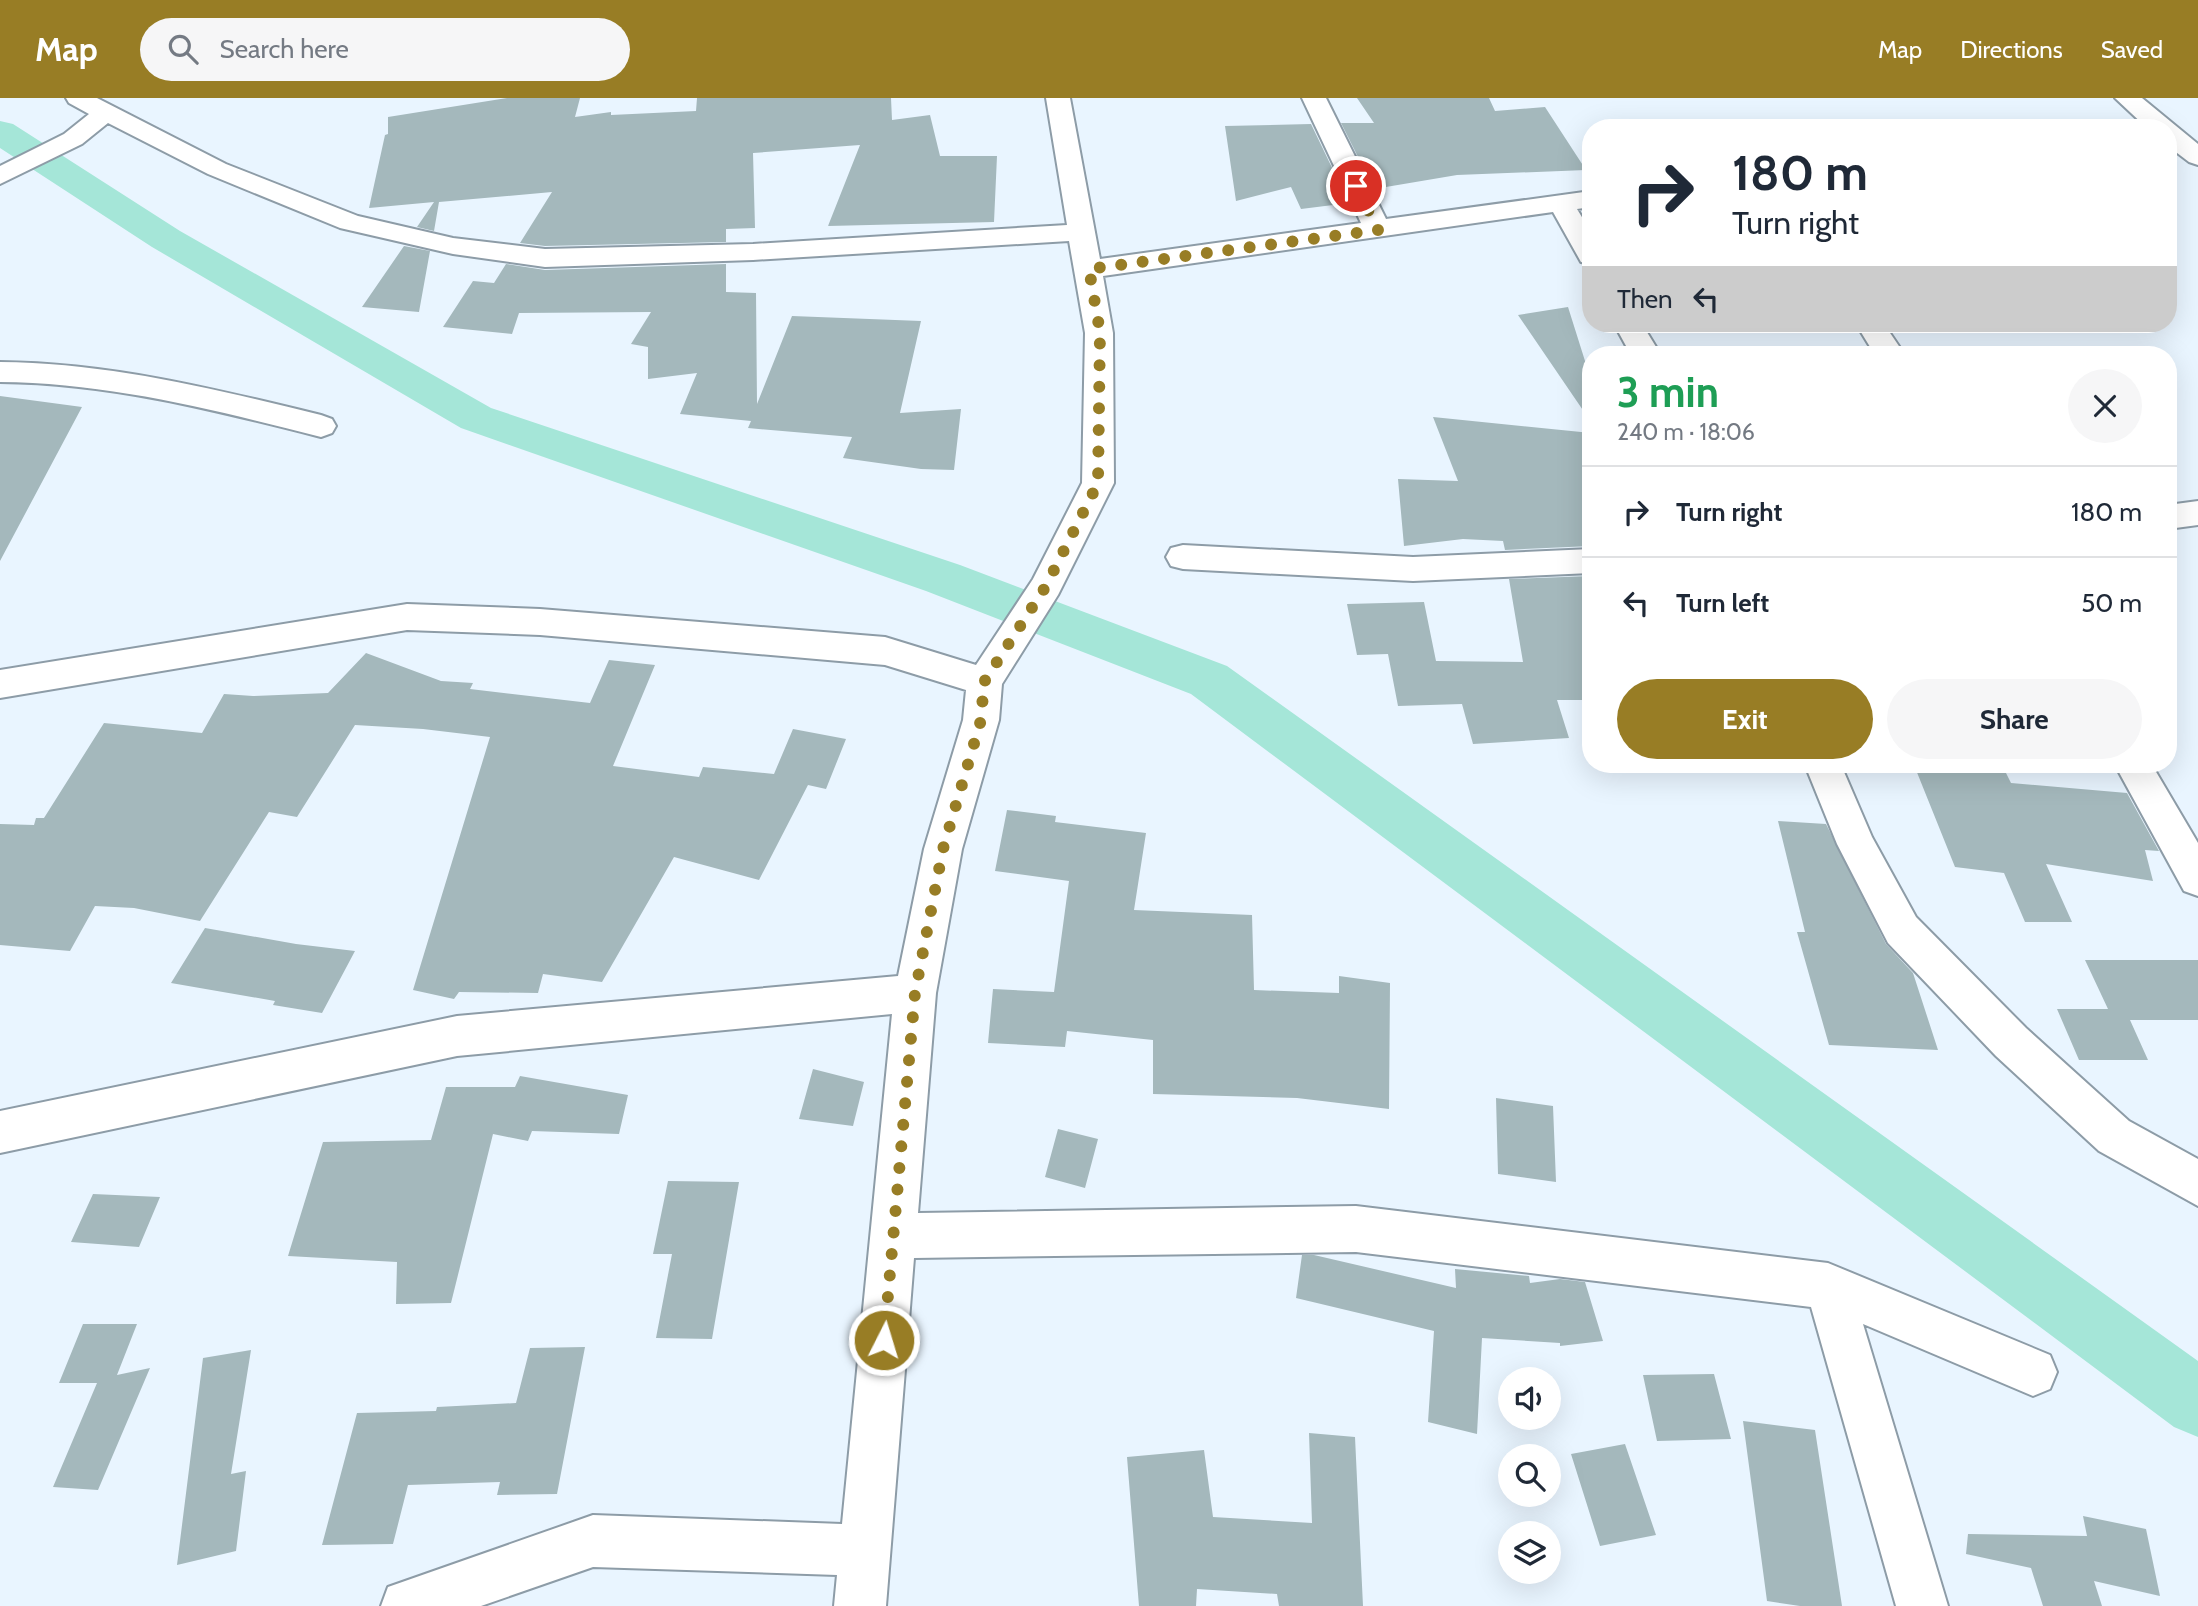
<!DOCTYPE html>
<html lang="en">
<head>
<meta charset="utf-8">
<style>
  body { margin:0; font-family:Cabin,sans-serif; background:#f6f6f7; color:#1f2937; height:100vh; display:flex; flex-direction:column; font-size:26px; white-space:nowrap }
  * { box-sizing:border-box; margin:0 }
  p { font-size:23px; color:#747a83 }
  .icon { flex:none; width:38px; height:38px; fill:none; stroke:currentColor; stroke-width:2; stroke-linecap:round; stroke-linejoin:round }
  .map { position:relative; flex:1; overflow:hidden }
  .side { position:absolute; left:1582px; top:248px; width:595px; height:427px; display:flex; flex-direction:column; background:#fff; border-radius:28px; box-shadow:0 7px 28px #0002 }
  .side>* { flex:none }
  .banner { position:absolute; left:1582px; top:21px; width:595px; height:214px; border-radius:28px; box-shadow:0 7px 28px #0002; background:#fff; color:#1f2937; overflow:hidden }
  .fabs { position:absolute; left:1498px; top:1269px; display:grid; gap:14px }
  .fabs a { display:grid; place-items:center; width:63px; height:63px; border-radius:50%; background:#fff; box-shadow:0 7px 28px #0002; font-size:35px }
  .pin { position:absolute; display:grid; place-items:center; width:60px; height:60px; color:#fff; margin:-30px; border:4px solid #fff; border-radius:50%; box-shadow:0 2px 7px #0007 }
  .me { position:absolute; width:77px; margin:-38px; rotate:5deg; stroke-linejoin:round; filter:drop-shadow(0 0 5px #0008) }
  .turn { display:flex; align-items:center; gap:24px; height:147px; padding:0 35px; font-size:32px }
  .turn .icon { width:91px; height:91px; stroke-width:2.5 }
  .turn b { display:block; font-size:49px; line-height:60px }
  .then { display:flex; align-items:center; height:66px; padding:0 35px; background:#0003; gap:14px; font-size:26px }
  .round { display:grid; place-items:center; flex:none; width:74px; height:74px; border-radius:37px; background:#f6f6f7 }
  .overview { display:flex; align-items:center; justify-content:space-between; height:119px; padding:0 35px }
  h1 { font-size:42px; font-weight:800; line-height:52px; color:#1e9e55 }
  .primary-button { display:flex; gap:14px; margin-top:auto; padding:14px 35px }
  .primary-button a { flex:1; height:80px; border-radius:42px; background:#987d25; color:#fff; font-size:28px; font-weight:800; line-height:80px; text-align:center }
  .primary-button a+a { background:#f6f6f7; color:#1f2937 }
  ul { padding:0; list-style:none }
  li { display:flex; align-items:center; gap:21px; height:91px; padding:0 35px; border-top:2px solid #e0e1e3 }
  li div { flex:1 }
  li b { display:block; font-size:26px }
  li em { font-style:normal }
  header { display:flex; align-items:center; gap:42px; box-sizing:border-box; height:98px; padding:0 35px; background:#987d25; color:#fff }
  header strong { font-size:33px }
  nav { display:flex; gap:38px; margin-inline-start:auto; font-size:24px }
  .search { width:490px; height:63px; background:#f6f6f7; display:flex; align-items:center; gap:18px; box-sizing:border-box; padding:0 24px; border-radius:38px; color:#747a83; font-size:26px }
  .map>svg:first-child { display:block }
  .lines { fill:none; stroke-linecap:round; stroke-linejoin:round }
  .canal { fill:#a5e6d8; fill-rule:evenodd }
  .building { fill:#a4b8bc }
  .street-casing { stroke:#8d9ca7; stroke-width:4 }
  .street { fill:#fff; fill-rule:evenodd }
  .route { stroke:#987d25; stroke-width:12; stroke-dasharray:0 21.6 }
</style>
</head>
<body>
<header>
<strong>Map</strong>
<div class="search"><svg class="icon" aria-label="search" viewBox="0 0 24 24"><circle cx="10" cy="10" r="6"/><path d="M15 15l6 6"/></svg>Search here</div>
<nav><a>Map</a><a>Directions</a><a>Saved</a></nav>
</header>
<div class="map">
<svg width="2198" height="1508" viewBox="0 0 2198 1508">
  <rect width="100%" height="100%" fill="#e9f5ff"/>
  <g class="lines">
    <path class="canal" d="M0 23 13 26 180 133 491 310 960 467 1227 568 2198 1263V1339L2174 1329 1191 596 926 493 461 330 152 149 0 50Z"/>
  </g>
  <path class="building" d="M507 0H580L575 19 611 14V17L696 13 697 0H891L892 22 930 17 940 58H997L994 124 828 128 860 47 753 55 755 130 726 131V144L545 148 520 145 552 94 439 104 434 133 417 129 434 104 369 110 385 37 388 36V19Z
    M1357 0H1489L1495 13 1545 9 1586 72 1457 77 1374 91 1341 25H1374Z
    M1311 26 1349 105 1301 111 1291 89 1236 103 1225 28Z
    M404 148 430 153 419 214 362 209Z
    M506 166 545 172 726 166V194L756 195 757 306 792 218 921 223 900 315 961 311 954 372 921 371 843 360 852 339 748 330 751 323 680 316 697 275 648 281V249L631 246 651 214 519 215 512 236 443 229 473 183 494 185Z
    M1568 209 1591 282V324L1518 217Z
    M0 298 82 309 0 463Z
    M1433 319 1591 335V448L1505 452 1503 443 1463 441 1404 448 1398 381 1458 383Z
    M1591 478V602H1557L1569 640 1473 646 1462 606 1398 608 1388 556 1357 557 1347 506 1424 504 1436 563 1523 564 1509 481Z
    M366 555 441 583 473 585 470 591 590 605 609 562 655 567 613 668 699 679 703 669 774 676 793 631 846 641 826 691 808 687 759 782 674 759 602 884 543 876 538 895 459 894 454 901 413 892 490 639 423 631 355 627 297 719 269 714 200 823 134 810 95 808 70 853 0 847V726L34 727 36 720H44L104 625 202 635 224 596 253 598 328 595Z
    M1914 667H2002L2011 685 2127 695 2159 753 2145 752 2153 783 2046 766 2072 824H2025L2004 775 1955 769Z
    M1007 712 1056 718 1055 724 1146 735 1134 812 1252 817 1254 892 1339 895V878L1390 885 1389 1011 1297 1000 1153 996V942L1067 933 1065 949 988 945 993 891 1054 894 1069 783 995 773Z
    M1778 723 1826 726 1886 846 1913 875 1938 952 1829 947 1797 834H1805Z
    M205 830 296 846 355 853 322 915 273 907 275 903 171 885Z
    M2085 862H2198V922H2130L2148 962H2079L2057 911H2108Z
    M813 971 864 984 853 1028 799 1021Z
    M520 978 628 997 619 1036 532 1033 528 1043 493 1036 451 1205 396 1206 397 1164 288 1158 323 1044 431 1042 446 989H515Z
    M1496 1000 1553 1008 1556 1084 1498 1076Z
    M1058 1031 1098 1041 1085 1090 1045 1079Z
    M668 1083 739 1084 712 1241 656 1240 672 1156H653Z
    M93 1096 160 1099 139 1149 71 1144Z
    M1302 1157H1314L1456 1190 1455 1171 1529 1178 1530 1185 1560 1181 1585 1184 1603 1243 1560 1248V1245L1482 1240 1477 1336 1428 1324 1434 1233 1296 1200Z
    M83 1226H137L117 1277 150 1270 98 1392 53 1389 97 1285H59Z
    M585 1249 557 1396 497 1397 500 1384 408 1387 393 1446 322 1447 357 1315 436 1313 437 1309 516 1305 530 1250Z
    M251 1252 231 1376 246 1373 236 1453 177 1467 203 1260Z
    M1714 1276 1731 1341 1657 1343 1643 1277Z
    M1743 1323 1815 1332 1842 1508H1800L1767 1503Z
    M1309 1335 1355 1339 1363 1508H1279L1277 1496 1197 1491 1196 1508H1139L1127 1359 1204 1352 1213 1419 1312 1425Z
    M1625 1346 1656 1437 1600 1448 1571 1356Z
    M2083 1418 2146 1431 2160 1498 2094 1483 2102 1508H2043L2031 1470 1966 1456 1968 1436 2087 1438Z"/>
  <g class="lines">
    <g class="street-casing">
      <path id="street" d="M66 0H97L226 66 358 118 453 140 545 151 753 146 1067 127 1046 0H1070L1100 161 1361 125 1302 0H1326L1386 121 1591 93V109L1577 111 1591 134V166L1581 164 1553 114 1103 178 1113 235 1114 385 1058 497 1002 586 999 622 962 751 936 895 918 1115 1356 1108 1828 1165 2050 1257 2057 1274 2050 1291 2033 1298 1863 1226 1948 1508H1896L1811 1209 1356 1154 914 1160 886 1508H834L837 1477 593 1469 481 1508H381L388 1489 593 1417 842 1426 892 916 457 958 0 1055V1013L457 918 898 878 924 751 963 622 966 592 885 567 540 537 407 532 0 600V572L407 506 540 511 885 539 976 567 1033 481 1082 385 1085 235 1069 143 753 162 545 169 453 156 340 130 208 76 108 25 82 46 0 86V68L64 36 89 16 69 5Z
        M2115 0H2142L2198 46V67L2189 64 2168 48V30H2147Z
        M1614 226H1642L1661 257H1631Z
        M1856 226H1884L1905 257H1875Z
        M0 264C110 265 215 291 321 317L332 321 336 328 332 335 321 339C215 312 110 285 0 284Z
        M2198 403V427L2168 431V407Z
        M1183 447 1413 459 1591 451V475L1413 483 1183 471 1171 468 1166 459 1171 450Z
        M1805 667H1841L1872 739 1916 819 2026 930 2129 1023 2198 1061V1108L2099 1053 1996 958 1888 845 1837 746Z
        M2115 667H2152L2198 745V798L2184 793Z"/>
    </g>
    <use href="#street" class="street"/>
  </g>
  <g class="lines">
    <path class="route" d="M884 1242 915 895 943 751 981 622 984 584 1046 488 1098 385 1100 234 1089 171 1378 132 1356 88"/>
  </g>
</svg>
<div class="fabs">
<a><svg class="icon" aria-label="sound" viewBox="0 0 24 24"><path d="M4 9h4l5-4v14l-5-4H4zM17 9q2 3 0 6"/></svg></a>
<a><svg class="icon" aria-label="search" viewBox="0 0 24 24"><circle cx="10" cy="10" r="6"/><path d="M15 15l6 6"/></svg></a>
<a><svg class="icon" aria-label="layers" viewBox="0 0 24 24"><path d="M12 4l9 5-9 5-9-5zM3 14l9 5 9-5"/></svg></a>
</div>
<div class="pin" style="left:1356px;top:88px;background:#d93025"><svg class="icon" aria-label="arrive" viewBox="0 0 24 24"><path d="M6 21V4h12l-3 4 3 4H6"/></svg></div>
<svg class="me" style="left:884px;top:1242px" viewBox="-20 -20 40 40"><circle r="17" fill="#987d25" stroke="#fff" stroke-width="3"/><path d="M0-11L8 9 0 5-8 9z" fill="#fff"/></svg>
<div class="banner">
<div class="turn"><svg class="icon" aria-label="right" viewBox="0 0 24 24"><path d="M7 20v-9h11M14 6l5 5-5 5"/></svg><div><b>180 m</b>Turn right</div></div>
<div class="then">Then<svg class="icon" aria-label="left" viewBox="0 0 24 24"><path d="M17 20v-9H6M10 6l-5 5 5 5"/></svg></div>
</div>
<section class="side">
<div class="overview"><div><h1>3 min</h1><p>240 m · 18:06</p></div><a class="round"><svg class="icon" aria-label="close" viewBox="0 0 24 24"><path d="M6 6l12 12M18 6L6 18"/></svg></a></div>
<ul>
<li><svg class="icon" aria-label="right" viewBox="0 0 24 24"><path d="M7 20v-9h11M14 6l5 5-5 5"/></svg><div><b>Turn right</b></div><em>180 m</em></li>
<li><svg class="icon" aria-label="left" viewBox="0 0 24 24"><path d="M17 20v-9H6M10 6l-5 5 5 5"/></svg><div><b>Turn left</b></div><em>50 m</em></li>
</ul>
<div class="primary-button"><a>Exit</a><a>Share</a></div>
</section>
</div>
</body>
</html>
